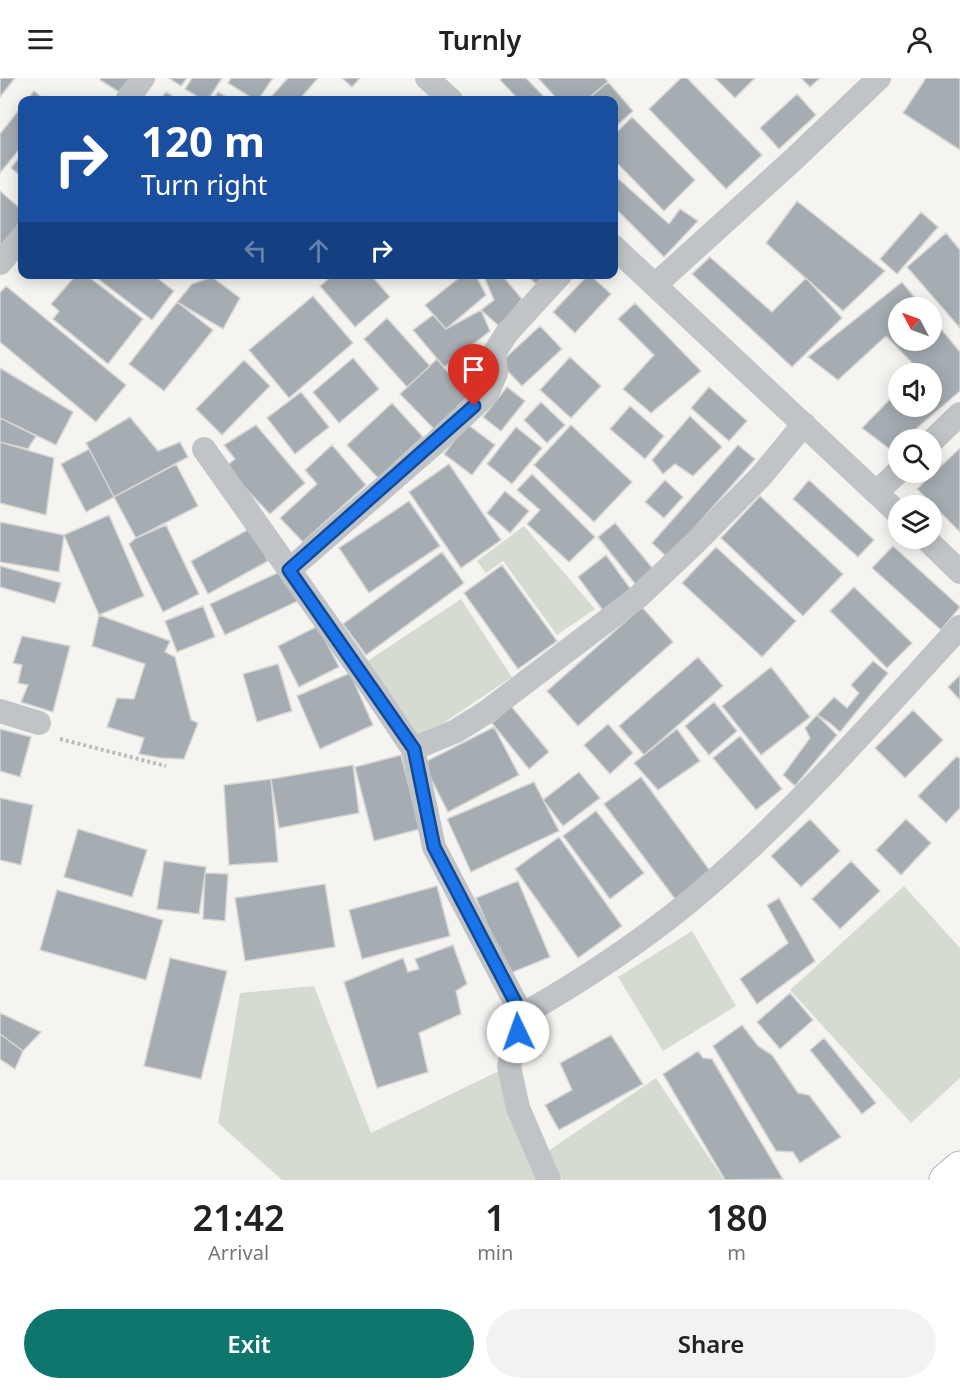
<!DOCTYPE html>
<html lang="en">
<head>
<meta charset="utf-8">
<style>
  body { margin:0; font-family:"Noto Sans",sans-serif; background:#f2f2f2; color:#222; height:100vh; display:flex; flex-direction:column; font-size:22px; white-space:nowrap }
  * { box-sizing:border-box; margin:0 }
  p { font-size:20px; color:#767676 }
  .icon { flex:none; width:33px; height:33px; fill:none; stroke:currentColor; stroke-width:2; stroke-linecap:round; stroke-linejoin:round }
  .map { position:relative; height:1102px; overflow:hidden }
  .drawer { display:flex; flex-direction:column; background:#fff; flex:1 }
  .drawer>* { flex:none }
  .guide { position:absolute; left:18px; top:18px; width:600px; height:183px; border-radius:12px; box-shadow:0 3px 15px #0003; background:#1a4fa0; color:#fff; overflow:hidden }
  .needle { width:39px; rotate:311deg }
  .fabs { position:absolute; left:888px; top:219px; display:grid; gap:12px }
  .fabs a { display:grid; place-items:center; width:54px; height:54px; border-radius:50%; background:#fff; box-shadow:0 3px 15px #0003; font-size:30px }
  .pin { position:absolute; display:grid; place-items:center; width:51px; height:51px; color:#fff; margin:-62px -26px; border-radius:50% 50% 50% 0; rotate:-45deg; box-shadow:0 0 6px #0007 }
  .pin .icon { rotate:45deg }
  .me { position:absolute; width:66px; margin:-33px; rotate:357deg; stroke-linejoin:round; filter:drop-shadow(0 0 4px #0008) }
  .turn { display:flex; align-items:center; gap:21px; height:126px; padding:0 24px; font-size:27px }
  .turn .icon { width:78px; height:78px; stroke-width:2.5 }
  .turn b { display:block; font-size:42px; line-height:51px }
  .lanes { display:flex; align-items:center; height:57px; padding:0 24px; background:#0003; justify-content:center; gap:30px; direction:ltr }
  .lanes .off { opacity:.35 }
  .eta { display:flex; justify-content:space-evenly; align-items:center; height:102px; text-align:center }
  .eta b { font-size:36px; font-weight:600; line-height:42px }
  .cta { display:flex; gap:12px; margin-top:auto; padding:12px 24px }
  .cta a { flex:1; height:69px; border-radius:36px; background:#0f766e; color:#fff; font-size:24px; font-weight:600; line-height:69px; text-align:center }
  .cta a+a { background:#f2f2f2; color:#222 }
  header { display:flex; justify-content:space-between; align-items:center; height:78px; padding:0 24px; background:#fff; font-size:27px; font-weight:600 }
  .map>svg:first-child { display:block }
  .green { fill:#d6dbd2 }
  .building { fill:#a5adb2; stroke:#d6d6d4; stroke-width:1.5 }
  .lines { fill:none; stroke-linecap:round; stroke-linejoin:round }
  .primary-casing { stroke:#b1b6b9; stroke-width:35 }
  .path { stroke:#babcbe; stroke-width:4; stroke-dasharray:3 3; stroke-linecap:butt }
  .street { stroke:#c0c4c7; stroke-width:24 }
  .primary { stroke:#fff; stroke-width:33 }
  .route-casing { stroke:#114b97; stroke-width:15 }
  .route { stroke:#1a73e8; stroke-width:10 }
</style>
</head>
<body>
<header><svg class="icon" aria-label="menu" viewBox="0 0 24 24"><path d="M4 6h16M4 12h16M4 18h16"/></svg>Turnly<svg class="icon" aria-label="person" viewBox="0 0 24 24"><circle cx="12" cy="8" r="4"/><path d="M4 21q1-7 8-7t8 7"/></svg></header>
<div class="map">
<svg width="960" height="1102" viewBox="0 0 960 1102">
  <rect width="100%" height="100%" fill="#f5f4f1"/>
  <path class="green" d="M524 448 595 531 557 557 503 483 486 495 477 483Z
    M461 521 512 599 418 662 366 584Z
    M904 808 960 870V1000L911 1045 790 912Z
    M692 853 736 928 663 973 618 899Z
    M314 908 371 1055 509 988 537 1102H282L218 1045 240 915Z
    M656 1000 724 1102H563L545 1075Z"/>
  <path class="building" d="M0 0H15L0 19Z
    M101 0H132L122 16 100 2Z
    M169 0H187L181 8Z
    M192 0H222L208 22H203L185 11Z
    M231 0H273L258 22H255L228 5Z
    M288 0H318L299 22H268Z
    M342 0H360L352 9Z
    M502 0H526L547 22H519L500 2Z
    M538 0H605L608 4 586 22H558Z
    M681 0H687L762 77 726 111 649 31Z
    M715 0H755L735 20Z
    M801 0H820L810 9Z
    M926 0H960V72L903 35Z
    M608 4 633 33 614 50V22H587Z
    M34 13 45 22H27Z
    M166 14 179 22H160Z
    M218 14 232 22H213Z
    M797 16 816 37 779 71 760 50Z
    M22 28V68L0 95V56Z
    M632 39 695 102 664 133 614 82V57Z
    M22 76V99L11 90Z
    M614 97 669 146 680 131 698 143 664 179 614 129Z
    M0 113 22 132V142L0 170Z
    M797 123 885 193 843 233 766 165Z
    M921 134 938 149 897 196 880 181Z
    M946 155 960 172V250L907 189Z
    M710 179 772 234 806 200 842 240 792 289 692 196Z
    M77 196H85L143 241 108 286 53 241 59 233 51 226Z
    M152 196 174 213 152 242 93 197Z
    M334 196H370L390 219 355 249 320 208Z
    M464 196H475L486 217 446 251 425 227Z
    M483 196H501L522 221 500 249 481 232 494 222Z
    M525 196H545L536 206Z
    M589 196 611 216 575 255 553 234Z
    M212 199 240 220 223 251 177 224 192 206Z
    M902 204 923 230H898V262H932V240L960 274V313L903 362H898V365L891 372 862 350 898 313V328H932V296H915L919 292 886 258 838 302 808 279Z
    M6 208 126 307 96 344 0 264V215Z
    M313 218 353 265 289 320 249 272Z
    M177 224 213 252 164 313 129 286Z
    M635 225 701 293 651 335 623 311 654 277 618 241Z
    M481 232 490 253 444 289 413 252 433 237 446 251Z
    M387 240 430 288 407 309 364 261Z
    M540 248 562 271 522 308 500 285Z
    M570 279 601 308 571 340 540 312Z
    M353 280 379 311 339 345 313 314Z
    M437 281 468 319 434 351 400 316Z
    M244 282 270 308 222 357 196 331Z
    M0 290 73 334 56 367 0 340Z
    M507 309 525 323 501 353 483 339Z
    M709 309 747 343 729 363 691 330Z
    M301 314 329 349 295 376 267 340Z
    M541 324 565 347 547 365 524 342Z
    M392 325 423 359 378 400 347 367Z
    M630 328 664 358 645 381 610 351Z
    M690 338 722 369 693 398 675 386 663 396 652 382Z
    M130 339 158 373 180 364 188 379 114 419 86 365Z
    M0 340 36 358 28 371 0 364Z
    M467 346 495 367 472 397 444 376Z
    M256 347 305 405 270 436 225 389 235 381 224 367Z
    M571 347 632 404 594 444 534 387Z
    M516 349 542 370 512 406 487 386Z
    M0 364 54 380 46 437 0 425Z
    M332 367 366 407 303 464 280 440 317 406 305 392Z
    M738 367 755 381 668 480 652 465Z
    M960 370V454L917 411Z
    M89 371 114 419 86 434 61 386Z
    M176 386 198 428 136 460 114 419Z
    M449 386 501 462 461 490 409 414Z
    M532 396 595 459 569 484 527 446 540 432 517 412Z
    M665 402 683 419 664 440 645 424Z
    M809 402 874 462 858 479 793 421Z
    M505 413 529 433 510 455 487 435Z
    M760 418 843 496 803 538 721 460Z
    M409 423 440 468 369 515 339 470Z
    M109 437 144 518 99 537 64 457Z
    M0 444 64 457 59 494 0 484Z
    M615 445 654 492 636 507 598 459Z
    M166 447 199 516 163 534 129 466 136 460Z
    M251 450 268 483 208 516 191 483Z
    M893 468 960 529 941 552 872 490Z
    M716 469 796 543 762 579 682 505Z
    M442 474 464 505 366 577 343 546Z
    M606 477 632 513 604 534 578 499Z
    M502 487 557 563 518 591 464 515Z
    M0 488 61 505 55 525 0 509Z
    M284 492 298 523 225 557 210 526Z
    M854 509 912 565 887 590 830 533Z
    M203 528 215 559 177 574 165 543Z
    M642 529 673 564 578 648 547 613Z
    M99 537 170 563 165 574 175 579 191 642 198 645 184 681 161 680 139 676 144 660 107 649 117 620 134 621 145 586 92 568Z
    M318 548 339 589 299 609 278 568Z
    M22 558 70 568 53 634 21 624 28 607 18 605 22 587 13 585Z
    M698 579 723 608 644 677 619 648Z
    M873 583 888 595 840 654 830 645 817 637 834 619 847 630 859 615 851 607Z
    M278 586 292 633 257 644 243 596Z
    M771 589 810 639 761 677 722 628Z
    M350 595 373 647 320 671 297 618Z
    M960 597V622L948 609Z
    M714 624 737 653 709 677 685 648Z
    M511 628 549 674 529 691 492 645Z
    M913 632 943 662 905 700 875 670Z
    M817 637 837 657 795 708 783 697 810 660 805 650Z
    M608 646 633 675 610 696 584 667Z
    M494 649 519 697 448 734 423 685Z
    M0 651 31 659 20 699 0 693Z
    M677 651 700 683 658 712 634 685Z
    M740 658 782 711 756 732 713 680Z
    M401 677 420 751 374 763 355 689Z
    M957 678 960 681V730L946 745 918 718Z
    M353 687 359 735 279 750 271 701Z
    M579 694 600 720 563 748 543 722Z
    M641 699 711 794 675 821 604 726Z
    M271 701 278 784 229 787 224 707Z
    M534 704 559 753 471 794 447 741Z
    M0 720 33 727 21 787 0 782Z
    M596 733 644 795 610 821 563 758Z
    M810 741 840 773 801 809 771 778Z
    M906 741 931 765 901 797 876 772Z
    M78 751 147 772 132 819 64 799Z
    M559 759 622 848 578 880 515 791Z
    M164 783 206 789 199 836 157 831Z
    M851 783 880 813 840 851 812 821Z
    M205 795 228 796 225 843 203 841Z
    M518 803 550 879 508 896 476 820Z
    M325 806 335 869 245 883 235 820Z
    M437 808 450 858 362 881 349 832Z
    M57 812 163 842 146 902 40 872Z
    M779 820 815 883 757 926 740 901 788 865 767 827Z
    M453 867 467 906 456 913 461 936 419 955 428 994 377 1010 344 904 403 880 408 894 419 891 415 881Z
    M170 880 227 893 201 1001 144 988Z
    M790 915 813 942 780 971 757 944Z
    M0 935 41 954 23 973 0 956Z
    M742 947 758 968 772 977 798 1015 809 1017 841 1059 800 1085 793 1074 776 1073 713 968Z
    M0 956 23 973 15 991 0 981Z
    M611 957 643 1006 559 1052 545 1027 572 1012 560 985Z
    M824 960 876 1025 862 1036 810 972Z
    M698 973 703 980 712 981 783 1101 725 1102 663 996Z"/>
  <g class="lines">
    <g class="primary-casing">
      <path id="primary" d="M946 1102 960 1090"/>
    </g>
    <path class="path" d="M60 661 166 688"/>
    <path class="street" d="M427 0 451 22
      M127 22 143 0
      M614 169 898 435
      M0 185 22 159
      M655 207 794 81 879 0
      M932 363 960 336
      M204 371 369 605 413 671 434 769 522 937 509 988 518 1030 549 1102
      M877 414 898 394
      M925 460 960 494
      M289 492 434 366 487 316 496 295 494 275 507 255 561 196
      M0 633 39 645
      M413 671 456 653 485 635 638 519 695 465 761 398 804 346
      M522 937C585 901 654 855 709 807 799 729 879 637 960 549"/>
    <use href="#primary" class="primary"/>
  </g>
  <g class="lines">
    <g class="route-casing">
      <path id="route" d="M474 328 289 492 414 671 434 769 522 937 518 954"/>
    </g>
    <use href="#route" class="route"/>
  </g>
</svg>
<div class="fabs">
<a><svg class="needle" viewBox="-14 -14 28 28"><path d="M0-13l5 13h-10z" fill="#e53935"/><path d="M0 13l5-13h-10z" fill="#767676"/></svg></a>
<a><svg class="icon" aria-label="sound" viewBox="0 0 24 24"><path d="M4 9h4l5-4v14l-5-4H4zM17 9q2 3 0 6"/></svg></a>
<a><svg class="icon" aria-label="search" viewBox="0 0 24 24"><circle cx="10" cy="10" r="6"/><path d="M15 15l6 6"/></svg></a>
<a><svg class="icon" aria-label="layers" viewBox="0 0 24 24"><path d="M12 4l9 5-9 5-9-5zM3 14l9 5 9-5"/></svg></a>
</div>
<div class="pin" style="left:474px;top:328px;background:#d93025"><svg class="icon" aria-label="arrive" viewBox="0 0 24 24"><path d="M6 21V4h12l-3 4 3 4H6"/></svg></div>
<svg class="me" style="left:518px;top:954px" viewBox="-20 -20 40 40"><circle r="19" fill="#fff"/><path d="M0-13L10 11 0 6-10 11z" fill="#1a73e8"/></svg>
<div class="guide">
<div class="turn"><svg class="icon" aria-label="right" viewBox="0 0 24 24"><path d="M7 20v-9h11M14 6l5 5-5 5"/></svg><div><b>120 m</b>Turn right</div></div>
<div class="lanes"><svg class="icon off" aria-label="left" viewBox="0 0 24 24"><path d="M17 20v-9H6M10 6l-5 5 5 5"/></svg><svg class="icon off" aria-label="ahead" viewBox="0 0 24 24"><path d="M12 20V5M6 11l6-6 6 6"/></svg><svg class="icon" aria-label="right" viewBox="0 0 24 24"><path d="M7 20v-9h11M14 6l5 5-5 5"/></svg></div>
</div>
</div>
<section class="drawer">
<div class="eta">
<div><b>21:42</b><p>Arrival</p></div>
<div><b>1</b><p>min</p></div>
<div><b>180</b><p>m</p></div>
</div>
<div class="cta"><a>Exit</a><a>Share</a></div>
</section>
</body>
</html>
